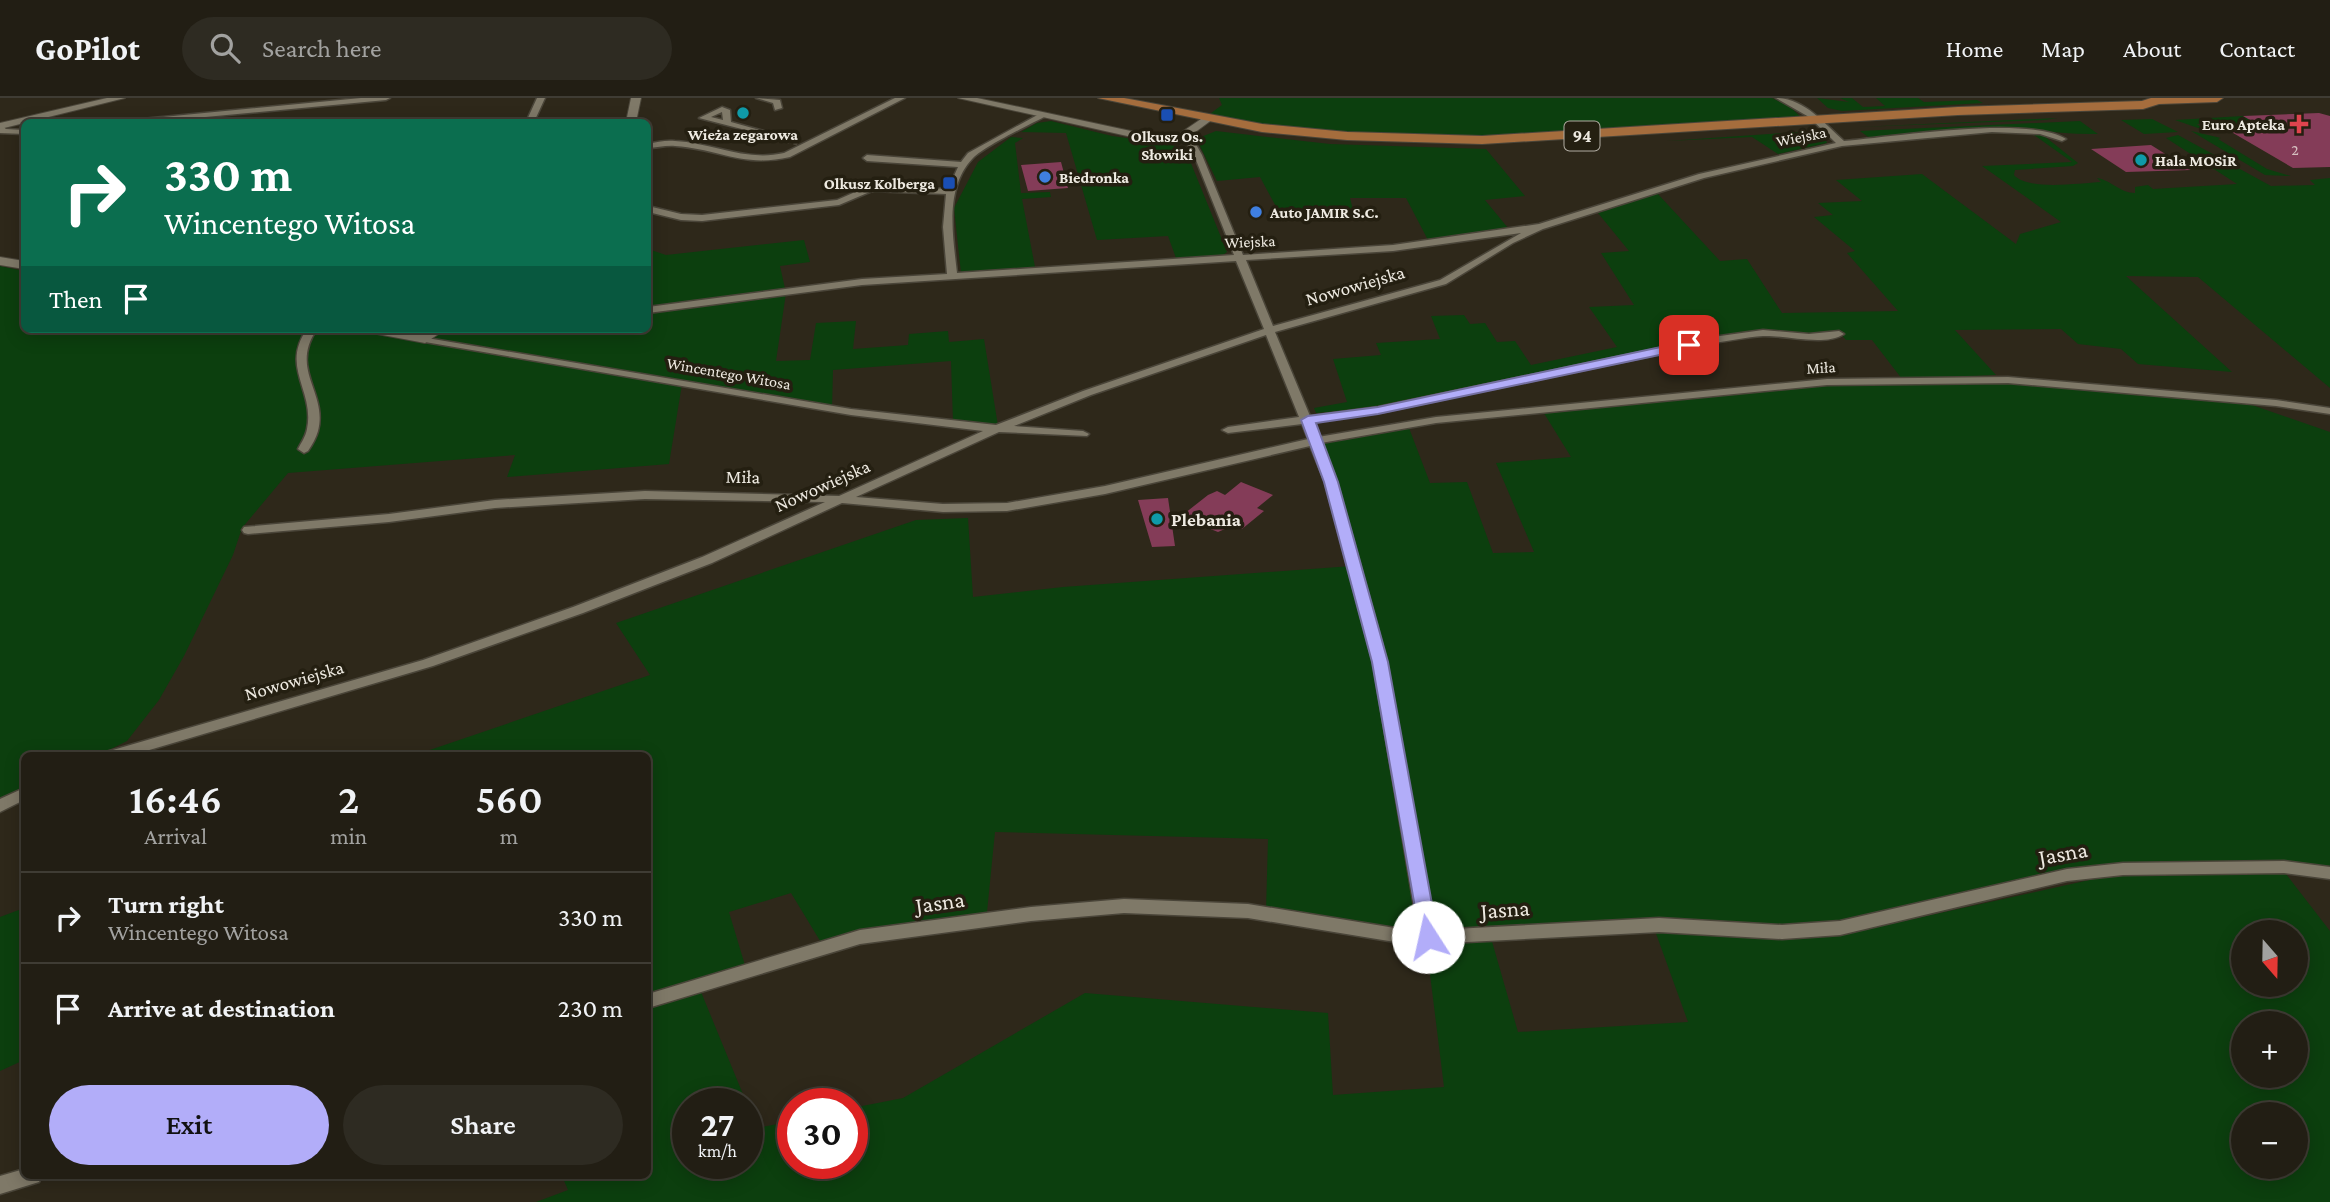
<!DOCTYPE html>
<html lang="en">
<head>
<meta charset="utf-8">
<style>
  body { margin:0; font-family:"Crimson Pro",serif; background:#2e2b22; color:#f1f3f6; height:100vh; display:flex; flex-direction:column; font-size:26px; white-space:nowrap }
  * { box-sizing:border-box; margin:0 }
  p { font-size:23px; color:#a2a2a0 }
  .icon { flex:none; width:38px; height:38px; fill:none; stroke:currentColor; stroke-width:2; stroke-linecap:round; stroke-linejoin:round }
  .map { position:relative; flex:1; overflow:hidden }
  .panel { position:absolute; left:21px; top:654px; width:630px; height:427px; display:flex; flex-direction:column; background:#221e14; border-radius:10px; box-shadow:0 4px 18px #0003,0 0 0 2px #3f3c34 }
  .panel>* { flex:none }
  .top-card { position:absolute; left:21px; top:21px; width:630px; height:214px; border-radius:10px; box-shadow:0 4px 18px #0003,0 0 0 2px #3f3c34; background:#0b6e4f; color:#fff; overflow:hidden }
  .needle { width:46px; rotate:160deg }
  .controls { position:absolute; left:2231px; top:822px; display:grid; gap:14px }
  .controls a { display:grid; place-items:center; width:77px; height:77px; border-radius:50%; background:#221e14; box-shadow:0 4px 18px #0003,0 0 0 2px #3f3c34; font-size:35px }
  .speed { position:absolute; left:672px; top:990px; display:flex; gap:14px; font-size:35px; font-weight:700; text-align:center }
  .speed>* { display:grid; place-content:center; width:91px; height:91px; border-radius:50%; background:#221e14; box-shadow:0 4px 18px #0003,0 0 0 2px #3f3c34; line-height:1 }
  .speed small { font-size:18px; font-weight:400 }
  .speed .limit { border:10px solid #d22; background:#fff; color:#111 }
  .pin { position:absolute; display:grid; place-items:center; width:60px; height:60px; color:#fff; margin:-30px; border-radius:14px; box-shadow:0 4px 10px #0006 }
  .me { position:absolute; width:77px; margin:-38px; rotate:350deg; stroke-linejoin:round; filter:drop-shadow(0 0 5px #0008) }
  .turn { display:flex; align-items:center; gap:24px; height:147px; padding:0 28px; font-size:32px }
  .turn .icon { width:91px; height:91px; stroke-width:2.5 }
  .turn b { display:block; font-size:49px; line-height:60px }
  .then { display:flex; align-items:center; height:66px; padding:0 28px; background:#0003; gap:14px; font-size:26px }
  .eta { display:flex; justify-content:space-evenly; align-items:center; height:119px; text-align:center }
  .eta b { font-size:42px; font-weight:600; line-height:49px }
  .button { display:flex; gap:14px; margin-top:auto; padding:14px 28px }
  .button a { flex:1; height:80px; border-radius:42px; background:#b2adf9; color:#111; font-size:28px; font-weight:600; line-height:80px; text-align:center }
  .button a+a { background:#2e2b22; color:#f1f3f6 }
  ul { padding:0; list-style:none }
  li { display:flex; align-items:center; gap:21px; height:91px; padding:0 28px; border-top:2px solid #3f3c34 }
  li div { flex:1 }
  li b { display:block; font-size:26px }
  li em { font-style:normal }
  header { display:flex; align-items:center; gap:42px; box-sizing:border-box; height:98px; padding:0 35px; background:#221e14; border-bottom:2px solid #3f3c34 }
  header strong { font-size:33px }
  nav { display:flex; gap:38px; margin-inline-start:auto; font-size:24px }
  .search { width:490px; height:63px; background:#2e2b22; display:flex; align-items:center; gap:18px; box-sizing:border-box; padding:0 24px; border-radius:38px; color:#a2a2a0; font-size:26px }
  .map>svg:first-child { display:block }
  .green { fill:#0c3f0e; fill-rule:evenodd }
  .building { fill:#843c58 }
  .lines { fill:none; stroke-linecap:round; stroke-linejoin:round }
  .minor-tunnel { stroke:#4b4538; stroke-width:9; stroke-dasharray:9 4.5; stroke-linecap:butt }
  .minor-casing { stroke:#4a4539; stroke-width:3 }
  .tertiary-casing { stroke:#4a4539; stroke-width:2 }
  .primary-casing { stroke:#4a4539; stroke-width:2 }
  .minor { fill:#7f7968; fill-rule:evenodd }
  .tertiary { fill:#7f7968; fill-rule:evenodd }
  .primary { fill:#a56d3d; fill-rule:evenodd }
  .route { fill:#b2adf9; stroke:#7470a2; stroke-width:2 }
  .culture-dot { fill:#0f9aa8; stroke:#241f11; stroke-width:2.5 }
  .transit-dot { fill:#1a4fb4; stroke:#241f11; stroke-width:2.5 }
  .health-dot { fill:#e0444e; stroke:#241f11; stroke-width:2.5 }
  .shop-dot { fill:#3f7fe0; stroke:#241f11; stroke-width:2.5 }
  .labels { text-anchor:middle; stroke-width:7; stroke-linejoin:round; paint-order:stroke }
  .far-poi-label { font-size:16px; font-weight:bold; fill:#eeeae1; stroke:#241f11; text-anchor:start }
  .far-street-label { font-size:16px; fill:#eeeae1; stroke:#241f11 }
  .number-label { font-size:16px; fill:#d4bebf }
  .shield { fill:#241f11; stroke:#b1ada3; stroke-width:2 }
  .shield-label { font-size:18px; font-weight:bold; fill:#eeeae1 }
  .street-label { font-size:19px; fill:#eeeae1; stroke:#241f11 }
  .poi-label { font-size:19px; font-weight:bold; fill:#eeeae1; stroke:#241f11; text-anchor:start }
  .near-street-label { font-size:23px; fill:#eeeae1; stroke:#241f11 }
</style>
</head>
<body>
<header>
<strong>GoPilot</strong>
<div class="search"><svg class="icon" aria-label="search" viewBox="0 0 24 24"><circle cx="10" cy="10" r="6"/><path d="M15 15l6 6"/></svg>Search here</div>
<nav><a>Home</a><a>Map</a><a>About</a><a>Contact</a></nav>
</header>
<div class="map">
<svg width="2330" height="1104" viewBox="0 0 2330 1104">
  <rect width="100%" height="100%" fill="#2e281a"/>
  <path class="green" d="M1219 0H1772L1790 9 1802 20C1674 29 1547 42 1419 40 1349 38 1277 29 1207 18L1222 7Z
    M1817 0 1849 4 1840 0H1852L1863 9 1885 8 1876 0H1918L1924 4 1977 2 1983 5 1842 13 1828 10Z
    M2243 18 2263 30 2220 32 2211 25 2197 26 2202 30H2198L2175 22Z
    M2057 20 2045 22 1859 29Z
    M2152 21 2178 34 2144 36 2121 22Z
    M1051 23 1112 38 1170 46 1186 53 1227 154 1223 157 1176 160 1168 138 1097 142 1066 35 1021 34 1037 25Z
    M2080 23 2098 36C2065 37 2034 30 2001 31 1958 32 1914 38 1871 41L1860 33Z
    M1216 33 1330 46 1486 51 1525 98 1485 102 1508 130 1428 142 1406 100H1350L1354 116H1280L1260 79 1217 83 1199 46 1201 39Z
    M1812 33 1824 38 1827 45 1778 56 1752 39 1667 43Z
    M2191 33 2221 40 2218 41 2267 71 2291 78 2265 77Z
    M2030 34 2043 37 2078 65 2073 68 2015 72 2014 77C2028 93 2079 85 2101 84L2097 80C2111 82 2120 95 2135 95V89L2148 87 2153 91 2237 86 2166 40 2178 37 2271 88 2315 87 2310 82 2330 80V290L2198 179 2126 178 2232 274 2138 266 2121 251 2078 246 2061 231 1955 232 1996 277 1902 281 1872 242H1846L1838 233 1808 236 1768 232 1704 240 1377 310 1316 315 1314 310 1347 304 1333 261 1381 257 1376 245 1440 241 1431 218 1464 217 1470 226 1485 225 1497 244 1515 243 1531 267 1617 249 1589 209 1634 207 1601 155 1629 153 1598 115 1657 95 1720 163 1747 161 1782 215 1898 213 1847 155 1855 153 1814 119 1833 117 1818 105 1862 103 1836 82 1922 76 2016 146 2020 136 2061 124 1982 68 2072 64Z
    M1011 39 1023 40 1015 45 1021 95 1050 94 1051 99 1022 101 1035 169 961 175 954 110 978 64Z
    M804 142 810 164 780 168 786 195 776 263 810 262 816 225 856 223 853 251 908 247 909 236 948 233 949 244 984 241 998 328 953 324 951 263 833 272 832 311 682 286 669 366 507 379 515 357 288 375 242 430 233 457 184 558 159 602 127 643 97 658H24V694L0 706V168L24 173V231H648V151L666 157Z
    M2007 285 2229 299 2330 334V770L2281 765 2129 767 1854 824 1784 827 1658 822 1462 834H1390L1266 813 1268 741 995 734 986 824 859 841 825 851 791 795 729 814 747 874 699 889 747 1006H688V1066H747V1008L757 1030 793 1023V1066H852V1010L903 1000 1085 895 1328 915 1333 997 1444 989 1426 844 1491 840 1518 934 1688 924 1654 830 1789 840 1845 836 2121 775 2283 772 2330 833V1104H536L568 1092 562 1078H648V658H412L650 577 616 525 916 422 968 420 973 499 1063 489 1352 468 1314 347 1409 330 1430 385 1467 384 1493 455 1534 454 1496 365 1571 359 1542 312 1826 287ZM2244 835H2296V887H2244ZM2244 926H2296V978H2244ZM2244 1017H2296V1069H2244Z
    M24 810V962L0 973V819Z"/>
  <path class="building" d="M2319 15 2330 18V69L2293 70 2228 32 2264 30 2243 18Z
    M2151 47 2191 72 2126 74 2091 51Z
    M1061 64 1068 90 1028 93 1021 67Z
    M1241 384 1273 397 1257 410 1264 413 1242 431 1234 427 1218 434 1180 419 1208 397 1217 393 1225 397Z
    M1168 400 1175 448 1152 449 1138 402Z"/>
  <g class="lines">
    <path class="minor-tunnel" d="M781 39 798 43"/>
    <g class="minor-casing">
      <path id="minor" d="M361 0H390L386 2 152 24H128L132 22Z
        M537 0H545L534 24H526Z
        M756 0 780 2 782 10 775 12 773 5Z
        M895 0H905L790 59C743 70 719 51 675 48 666 47 657 50 648 50V46C657 44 666 42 675 43 713 45 746 64 784 55Z
        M1776 0C1804 0 1825 26 1844 43 1892 39 2029 17 2066 41L2062 43 2040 36 1992 34 1842 48 1704 80 1543 131 1513 145 1446 186 1275 234 1310 318 1378 309 1713 239 1763 232 1809 236 1839 233 1844 236C1824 249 1786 237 1763 238 1746 239 1729 243 1713 245L1378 315 1312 324 1318 339 1436 319 1827 281 2008 279 2276 302 2330 310V316L2276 308 2008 285 1827 287 1436 325 1321 345 1337 384 1387 564 1435 832 1659 820 1782 827 1840 823 2067 771 2123 765 2284 763 2330 769V781L2284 775 2123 777 2067 783 1840 837 1782 841 1659 834 1428 846 1395 844 1248 820 1124 815 1031 823 860 846 648 910V896L860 832 1031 809 1124 801 1248 806 1395 830 1418 832 1373 564 1325 384 1310 348 1105 396 1007 413 943 414 842 405 712 465 583 515 433 568 129 658H103L106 654 423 562 573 509 702 459 825 404 645 401 495 410 389 424 248 436 244 435 242 432 244 429 389 416 495 402 645 393 839 398 983 333 851 317 425 244 421 243V239L851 311 996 327 1083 293 1264 231 1236 163 862 187 648 215V209L862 181 947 176 943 129 946 96 872 93 839 107 702 123 681 122 648 114V108L681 116 702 117 837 102 871 87 948 91 958 69 867 63 863 60 867 57 961 64 968 55 1041 15 1045 17 1044 19C1027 28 985 48 973 60 944 90 953 138 957 175L1234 157 1194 57 1187 45 1178 39 1182 37 1193 41 1202 57 1243 157 1393 147 1539 126 1699 76 1836 45 1809 19ZM1521 135 1440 182 1273 228 1246 162 1393 153ZM1266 237 1299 319 1228 329 1222 332 1228 335 1302 326 1308 341 1105 388 1007 405 943 406 856 399 999 334 1087 338 1089 336 1083 333 1014 328 1091 297Z
        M722 9 730 12 731 24 785 39 781 41 699 20ZM722 14 723 22 711 19Z
        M0 26 6 31 24 32V36L0 35Z
        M307 231H317C289 272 328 294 318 333 316 340 312 347 308 353L304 355 298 351C301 345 306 338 307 331 315 293 280 269 307 231Z
        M24 690V702L0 714V701Z
        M24 1071V1078H42L39 1084 0 1096V1078Z"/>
    </g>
    <g class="tertiary-casing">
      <path id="tertiary" d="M107 0H125L0 31V25Z
        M631 0H641L636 24H626Z
        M958 0H977L1154 38 1179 36 1204 19 1213 21 1186 41 1154 44Z
        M0 159 24 163V171L0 167Z
        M365 231H393L423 237 431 231H446L425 245 372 235Z"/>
    </g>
    <g class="primary-casing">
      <path id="primary" d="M1098 0H1124L1262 26 1347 34 1482 38 1958 9 2142 3 2151 0H2223L2217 4 2159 6 2143 11 1958 17 1482 46 1347 42 1262 34Z"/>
    </g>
    <use href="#minor" class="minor"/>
    <use href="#tertiary" class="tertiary"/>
    <use href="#primary" class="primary"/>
  </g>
  <path class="route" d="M1689 243 1693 245V250L1378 316 1316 325 1338 384 1388 564 1438 839 1435 844H1421L1372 564 1324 384 1301 322 1308 318 1378 309Z"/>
  <g class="culture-dot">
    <circle cx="743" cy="15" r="7"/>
    <circle cx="2141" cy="62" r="7"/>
    <circle cx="1157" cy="421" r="7"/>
  </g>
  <g class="transit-dot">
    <rect x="1160" y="10" width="14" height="14" rx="3.5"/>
    <rect x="942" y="78" width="14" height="14" rx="3.5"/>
  </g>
  <path class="health-dot" d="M2295.5 15.5h7v7h7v7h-7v7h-7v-7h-7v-7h7z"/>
  <g class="shop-dot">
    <circle cx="1045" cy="79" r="7"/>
    <circle cx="1256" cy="114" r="7"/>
  </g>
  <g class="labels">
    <g class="far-poi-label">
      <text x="2285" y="32" text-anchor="end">Euro Apteka</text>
      <text x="743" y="42" text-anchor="middle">Wieża zegarowa</text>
      <text x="1167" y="44" text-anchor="middle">Olkusz Os.<tspan x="1167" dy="18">Słowiki</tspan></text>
      <text x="2155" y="68">Hala MOSiR</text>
      <text x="1059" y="85">Biedronka</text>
      <text x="935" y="91" text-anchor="end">Olkusz Kolberga</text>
      <text x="1270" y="120">Auto JAMIR S.C.</text>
    </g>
    <g class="far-street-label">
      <text transform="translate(1801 38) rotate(-11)" y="6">Wiejska</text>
      <text transform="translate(1250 143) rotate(-2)" y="6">Wiejska</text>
      <text transform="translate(1821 269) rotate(-3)" y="6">Miła</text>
      <text transform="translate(729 275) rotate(10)" y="6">Wincentego Witosa</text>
    </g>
    <g class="number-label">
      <text x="2295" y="57">2</text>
    </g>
    <rect class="shield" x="1564.5" y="23.5" width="35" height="29" rx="5"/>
    <g class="shield-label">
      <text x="1582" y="44">94</text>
    </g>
    <g class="street-label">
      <text transform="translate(1355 187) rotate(-16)" y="7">Nowowiejska</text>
      <text transform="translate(743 378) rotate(1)" y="7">Miła</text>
      <text transform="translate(822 387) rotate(-24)" y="7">Nowowiejska</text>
      <text transform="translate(294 582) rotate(-16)" y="7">Nowowiejska</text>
    </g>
    <g class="poi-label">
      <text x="1171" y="428">Plebania</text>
    </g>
    <g class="near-street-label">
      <text transform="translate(2063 755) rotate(-10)" y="8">Jasna</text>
      <text transform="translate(940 804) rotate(-8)" y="8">Jasna</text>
      <text transform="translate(1505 811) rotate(-4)" y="8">Jasna</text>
    </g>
  </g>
</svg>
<div class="controls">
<a><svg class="needle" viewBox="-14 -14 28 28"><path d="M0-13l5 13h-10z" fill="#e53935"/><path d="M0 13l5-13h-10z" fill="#a2a2a0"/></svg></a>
<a>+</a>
<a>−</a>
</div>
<div class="speed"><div>27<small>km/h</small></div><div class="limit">30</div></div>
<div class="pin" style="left:1689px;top:247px;background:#d93025"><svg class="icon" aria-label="arrive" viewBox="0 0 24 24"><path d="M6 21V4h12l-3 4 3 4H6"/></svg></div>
<svg class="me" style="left:1428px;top:839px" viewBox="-20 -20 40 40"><circle r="19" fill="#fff"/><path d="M0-13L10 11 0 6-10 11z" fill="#b2adf9"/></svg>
<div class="top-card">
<div class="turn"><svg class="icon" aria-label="right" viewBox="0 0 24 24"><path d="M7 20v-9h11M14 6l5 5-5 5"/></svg><div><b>330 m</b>Wincentego Witosa</div></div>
<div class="then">Then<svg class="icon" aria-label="arrive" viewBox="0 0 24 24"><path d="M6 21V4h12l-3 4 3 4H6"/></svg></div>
</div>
<section class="panel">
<div class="eta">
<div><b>16:46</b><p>Arrival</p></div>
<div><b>2</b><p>min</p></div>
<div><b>560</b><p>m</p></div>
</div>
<ul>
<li><svg class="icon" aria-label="right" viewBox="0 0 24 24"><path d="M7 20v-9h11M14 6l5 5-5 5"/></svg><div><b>Turn right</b><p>Wincentego Witosa</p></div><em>330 m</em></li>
<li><svg class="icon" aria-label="arrive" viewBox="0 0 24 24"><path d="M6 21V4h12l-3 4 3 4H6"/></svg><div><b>Arrive at destination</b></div><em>230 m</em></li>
</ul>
<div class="button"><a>Exit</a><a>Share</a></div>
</section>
</div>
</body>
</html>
